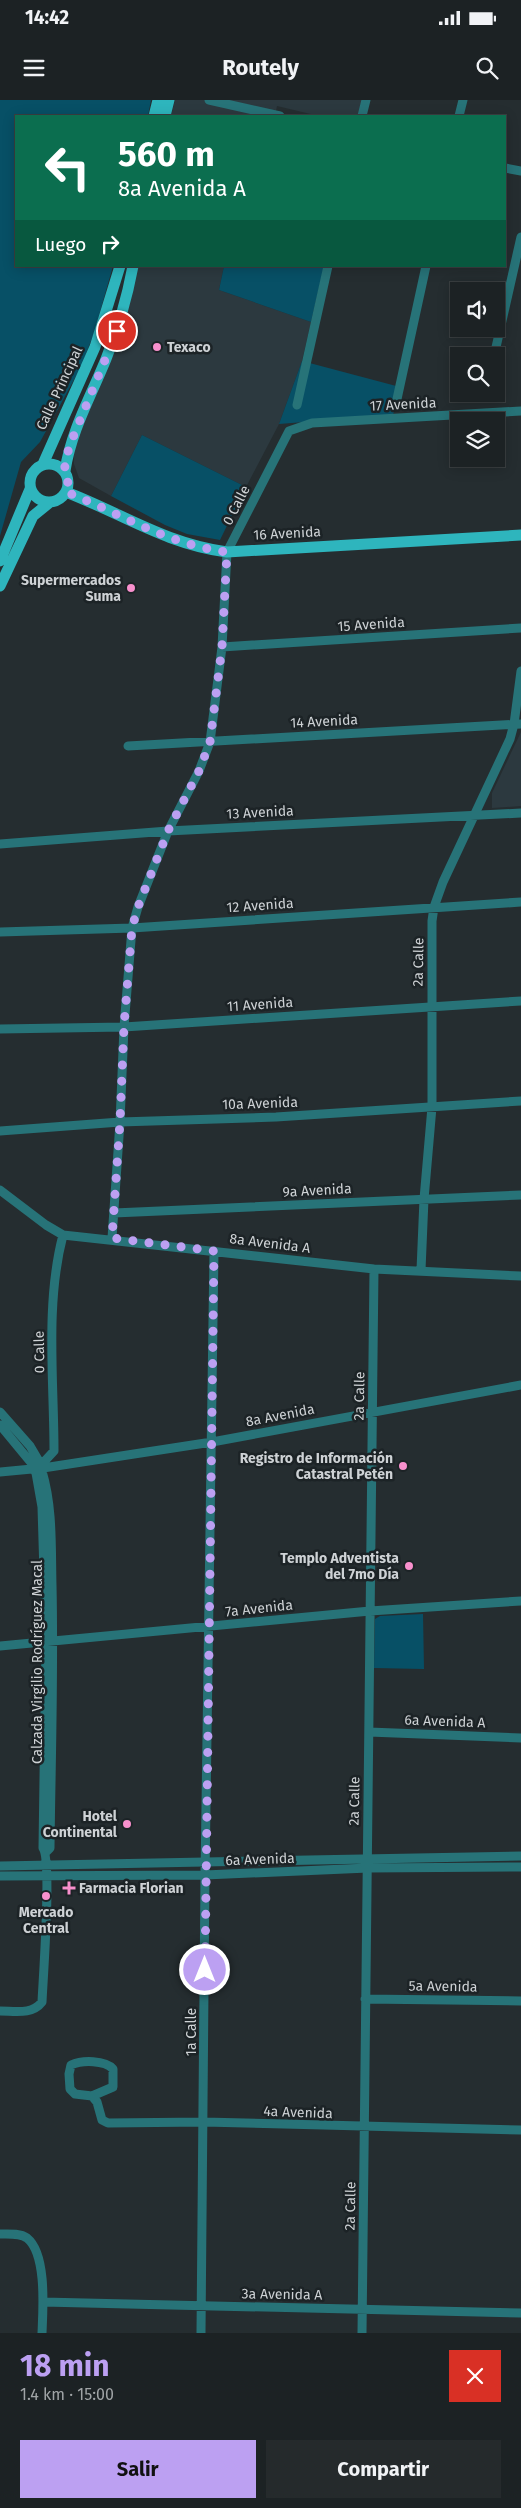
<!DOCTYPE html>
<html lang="es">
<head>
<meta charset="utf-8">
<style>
  body { margin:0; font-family:"Fira Sans",sans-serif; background:#252a2c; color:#f1f3f6; height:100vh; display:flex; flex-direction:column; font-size:19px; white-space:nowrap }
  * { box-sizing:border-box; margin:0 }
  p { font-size:16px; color:#a0a4a6 }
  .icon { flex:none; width:28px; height:28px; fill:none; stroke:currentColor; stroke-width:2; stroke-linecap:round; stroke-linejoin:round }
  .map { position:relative; height:2233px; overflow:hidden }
  .sheet { display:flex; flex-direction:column; background:#1c2224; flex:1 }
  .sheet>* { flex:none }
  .top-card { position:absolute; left:15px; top:15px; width:491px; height:152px; border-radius:0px; box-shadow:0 2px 12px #0003,0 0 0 1px #3a3f41; background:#0b6e4f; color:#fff; overflow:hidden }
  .buttons { position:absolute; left:450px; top:182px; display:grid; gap:10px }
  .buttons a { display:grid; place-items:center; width:55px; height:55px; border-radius:0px; background:#1c2224; box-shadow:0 2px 12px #0003,0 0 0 1px #3a3f41; font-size:25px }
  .pin { position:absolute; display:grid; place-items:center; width:42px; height:42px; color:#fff; margin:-21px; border:2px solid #fff; border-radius:50%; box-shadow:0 1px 5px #0007 }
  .me { position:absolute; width:55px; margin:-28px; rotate:0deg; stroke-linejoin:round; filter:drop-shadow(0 0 4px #0008) }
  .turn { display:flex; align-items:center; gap:18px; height:105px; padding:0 20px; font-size:22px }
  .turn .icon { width:65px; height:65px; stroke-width:2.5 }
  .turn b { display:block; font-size:35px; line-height:42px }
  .then { display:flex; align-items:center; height:48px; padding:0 20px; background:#0003; gap:10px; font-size:19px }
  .round { display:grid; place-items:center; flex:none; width:52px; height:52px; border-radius:0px; background:#252a2c }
  .summary { display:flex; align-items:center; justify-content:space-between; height:85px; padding:0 20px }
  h1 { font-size:30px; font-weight:700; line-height:38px; color:#bca0f2 }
  .cta { display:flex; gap:10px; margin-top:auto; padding:10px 20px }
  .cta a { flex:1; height:58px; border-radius:0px; background:#bca0f2; color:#111; font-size:20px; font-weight:700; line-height:58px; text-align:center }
  .cta a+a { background:#252a2c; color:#f1f3f6 }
  .status { display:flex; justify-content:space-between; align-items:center; height:35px; padding:0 25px; background:#1c2224; direction:ltr }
  .status svg { height:14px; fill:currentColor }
  header { display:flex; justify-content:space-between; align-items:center; height:65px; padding:0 20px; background:#1c2224; font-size:22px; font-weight:700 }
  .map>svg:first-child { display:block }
  .built { fill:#2c393f }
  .green { fill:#075066 }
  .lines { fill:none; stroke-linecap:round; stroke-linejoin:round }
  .minor { stroke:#277378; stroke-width:9 }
  .major { stroke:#2eb5bd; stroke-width:11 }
  .route { stroke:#bca0f2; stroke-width:9; stroke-dasharray:0 16.2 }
  .poi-dot { fill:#f890cd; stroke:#1c2326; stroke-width:2 }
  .labels { text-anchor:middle; stroke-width:5; stroke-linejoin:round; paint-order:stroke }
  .poi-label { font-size:14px; font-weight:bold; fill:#ced2d5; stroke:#1c2326; text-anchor:end }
  .street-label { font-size:14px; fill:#ced2d5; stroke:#1c2326 }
</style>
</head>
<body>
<div class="status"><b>14:42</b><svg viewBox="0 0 49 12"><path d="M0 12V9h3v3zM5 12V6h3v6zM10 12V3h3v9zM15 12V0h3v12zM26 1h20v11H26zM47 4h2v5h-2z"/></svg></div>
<header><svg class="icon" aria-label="menu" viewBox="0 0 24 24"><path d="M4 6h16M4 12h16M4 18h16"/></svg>Routely<svg class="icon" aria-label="search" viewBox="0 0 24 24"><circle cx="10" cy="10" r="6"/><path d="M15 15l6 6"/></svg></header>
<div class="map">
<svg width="521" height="2233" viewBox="0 0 521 2233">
  <rect width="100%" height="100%" fill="#252d30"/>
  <path class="built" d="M175 0H362L358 16H319L277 6 275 16H171Z
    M135 166H224L219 190 311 222 302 261 279 324 246 387 142 335 111 396 79 378 74 364V347Z
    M521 632V706L492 708V693Z"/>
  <path class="green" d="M0 0H151L148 16H16V166H113L94 233 81 267 40 342 21 362 0 436Z
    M224 166H324L311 222 219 190Z
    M302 261 400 287 393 315 279 324Z
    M142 335 246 387 220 440 187 434 165 425 111 396Z
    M423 1514 424 1569 374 1568 375 1519 380 1516Z"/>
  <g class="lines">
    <path class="minor" d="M209 0 280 16
      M362 16 366 0
      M459 16 463 0
      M505 68 521 71
      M494 256 521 137
      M397 299 426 166
      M297 305 328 166
      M222 547 521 528
      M128 646 521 624
      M0 744 168 731 521 713
      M0 832 132 828 521 802
      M0 929 124 927 521 901
      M0 1031 120 1022 276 1017 521 1001
      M0 1090 46 1125 63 1135 374 1169 521 1176
      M114 1113 521 1095
      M112 1138 120 1022 124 927 132 828 138 807 168 731 199 671 210 642 222 547 227 452 289 331 312 323 521 311
      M421 1170 424 1099 432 1007V821L434 807 443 782 510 639 514 624 521 571
      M0 1312 30 1346 43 1368 41 1372 36 1373 32 1367 39 1363
      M0 1325 33 1365
      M41 1365 54 1351C54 1280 45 1204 63 1135
      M43 1368 212 1342 521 1285
      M42 1371C53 1408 51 1447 52 1485 54 1572 51 1660 50 1748L46 1752
      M0 1372 32 1369
      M0 1546 370 1511 521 1501
      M369 1632 521 1638
      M0 1766 521 1756
      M0 1776 205 1775 368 1768 521 1767
      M365 1899 521 1901
      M0 1911C15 1911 32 1915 42 1902 43 1878 52 1761 43 1748L46 1540 42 1407 36 1373
      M92 1996 113 1987V1969C105 1960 82 1960 71 1965L69 1974 70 1989 75 1994 92 1996 97 2002 102 2020 108 2023 204 2022 521 2030
      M0 2134C8 2134 20 2133 27 2138 47 2154 43 2209 42 2233
      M43 2202 521 2213
      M201 2233 205 1775 214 1151
      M362 2233 374 1169"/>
    <path class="major" d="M154 16 158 0
      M165 16 169 0
      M30 383a19 19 0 1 1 38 0a19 19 0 1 1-38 0Z
      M43 364 95 247 120 166
      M65 371C71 331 91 296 106 259 118 229 127 198 133 166
      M66 392C123 414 166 444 227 452L521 435
      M0 461 30 389
      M0 486 33 416 49 403"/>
  </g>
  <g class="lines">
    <path class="route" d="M117 231 69 347 64 371 68 381 66 392C122 414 166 444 227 452L222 547 210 642 199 671 168 731 138 807 132 828 124 926 120 1022 112 1138 214 1151 205 1870"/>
  </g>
  <g class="poi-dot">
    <circle cx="157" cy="247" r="5"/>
    <circle cx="131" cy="488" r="5"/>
    <circle cx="403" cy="1366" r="5"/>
    <circle cx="409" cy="1466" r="5"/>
    <circle cx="127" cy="1724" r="5"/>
    <path d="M66.5 1780.5h5v5h5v5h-5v5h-5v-5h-5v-5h5z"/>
    <circle cx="46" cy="1796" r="5"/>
  </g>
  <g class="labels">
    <g class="poi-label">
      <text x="167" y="252" text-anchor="start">Texaco</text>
      <text x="121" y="485">Supermercados<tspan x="121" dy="16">Suma</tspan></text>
      <text x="393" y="1363">Registro de Información<tspan x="393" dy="16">Catastral Petén</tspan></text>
      <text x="399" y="1463">Templo Adventista<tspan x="399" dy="16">del 7mo Día</tspan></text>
      <text x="117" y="1721">Hotel<tspan x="117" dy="16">Continental</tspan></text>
      <text x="79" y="1793" text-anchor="start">Farmacia Florian</text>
      <text x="46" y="1817" text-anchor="middle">Mercado<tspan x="46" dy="16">Central</tspan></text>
    </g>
    <g class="street-label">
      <text transform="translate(59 288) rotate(-65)" y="5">Calle Principal</text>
      <text transform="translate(403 304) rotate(-3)" y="5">17 Avenida</text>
      <text transform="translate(236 405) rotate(-63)" y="5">0 Calle</text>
      <text transform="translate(287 433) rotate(-3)" y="5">16 Avenida</text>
      <text transform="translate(371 524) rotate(-4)" y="5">15 Avenida</text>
      <text transform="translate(324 621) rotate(-3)" y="5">14 Avenida</text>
      <text transform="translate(260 712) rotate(-3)" y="5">13 Avenida</text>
      <text transform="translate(260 805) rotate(-4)" y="5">12 Avenida</text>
      <text transform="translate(418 862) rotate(-89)" y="5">2a Calle</text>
      <text transform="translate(260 904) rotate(-4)" y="5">11 Avenida</text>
      <text transform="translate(260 1003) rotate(-2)" y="5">10a Avenida</text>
      <text transform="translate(317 1090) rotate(-3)" y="5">9a Avenida</text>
      <text transform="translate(270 1143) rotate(7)" y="5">8a Avenida A</text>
      <text transform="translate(39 1252) rotate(-91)" y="5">0 Calle</text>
      <text transform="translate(359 1296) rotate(-89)" y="5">2a Calle</text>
      <text transform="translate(280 1315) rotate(-11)" y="5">8a Avenida</text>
      <text transform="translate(259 1508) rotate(-6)" y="5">7a Avenida</text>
      <text transform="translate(37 1562) rotate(-90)" y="5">Calzada Virgilio Rodríguez Macal</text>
      <text transform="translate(445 1621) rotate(2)" y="5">6a Avenida A</text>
      <text transform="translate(354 1701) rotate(-89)" y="5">2a Calle</text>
      <text transform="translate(260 1759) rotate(-2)" y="5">6a Avenida</text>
      <text transform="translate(443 1886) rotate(1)" y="5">5a Avenida</text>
      <text transform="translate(191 1932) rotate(-90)" y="5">1a Calle</text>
      <text transform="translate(298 2012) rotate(2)" y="5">4a Avenida</text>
      <text transform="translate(350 2106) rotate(-89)" y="5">2a Calle</text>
      <text transform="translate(282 2194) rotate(1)" y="5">3a Avenida A</text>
    </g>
  </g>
</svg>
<div class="buttons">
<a><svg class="icon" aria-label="sound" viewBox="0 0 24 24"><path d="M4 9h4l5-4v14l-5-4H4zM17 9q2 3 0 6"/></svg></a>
<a><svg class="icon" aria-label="search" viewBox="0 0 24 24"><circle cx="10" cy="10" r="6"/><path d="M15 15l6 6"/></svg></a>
<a><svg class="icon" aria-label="layers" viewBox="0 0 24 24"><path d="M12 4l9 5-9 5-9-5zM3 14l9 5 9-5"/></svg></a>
</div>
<div class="pin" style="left:117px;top:231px;background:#d93025"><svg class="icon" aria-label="arrive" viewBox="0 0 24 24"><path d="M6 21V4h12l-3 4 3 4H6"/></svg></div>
<svg class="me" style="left:205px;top:1870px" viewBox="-20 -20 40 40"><circle r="17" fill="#bca0f2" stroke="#fff" stroke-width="3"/><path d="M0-11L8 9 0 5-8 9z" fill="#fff"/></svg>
<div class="top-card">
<div class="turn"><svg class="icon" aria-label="left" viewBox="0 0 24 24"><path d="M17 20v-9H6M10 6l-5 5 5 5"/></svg><div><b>560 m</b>8a Avenida A</div></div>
<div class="then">Luego<svg class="icon" aria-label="right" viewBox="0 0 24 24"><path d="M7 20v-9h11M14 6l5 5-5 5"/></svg></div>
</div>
</div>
<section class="sheet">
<div class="summary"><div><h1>18 min</h1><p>1.4 km · 15:00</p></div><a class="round" style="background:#d93025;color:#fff"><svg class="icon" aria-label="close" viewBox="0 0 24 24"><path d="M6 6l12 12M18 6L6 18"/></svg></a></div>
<div class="cta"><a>Salir</a><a>Compartir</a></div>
</section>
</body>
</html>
